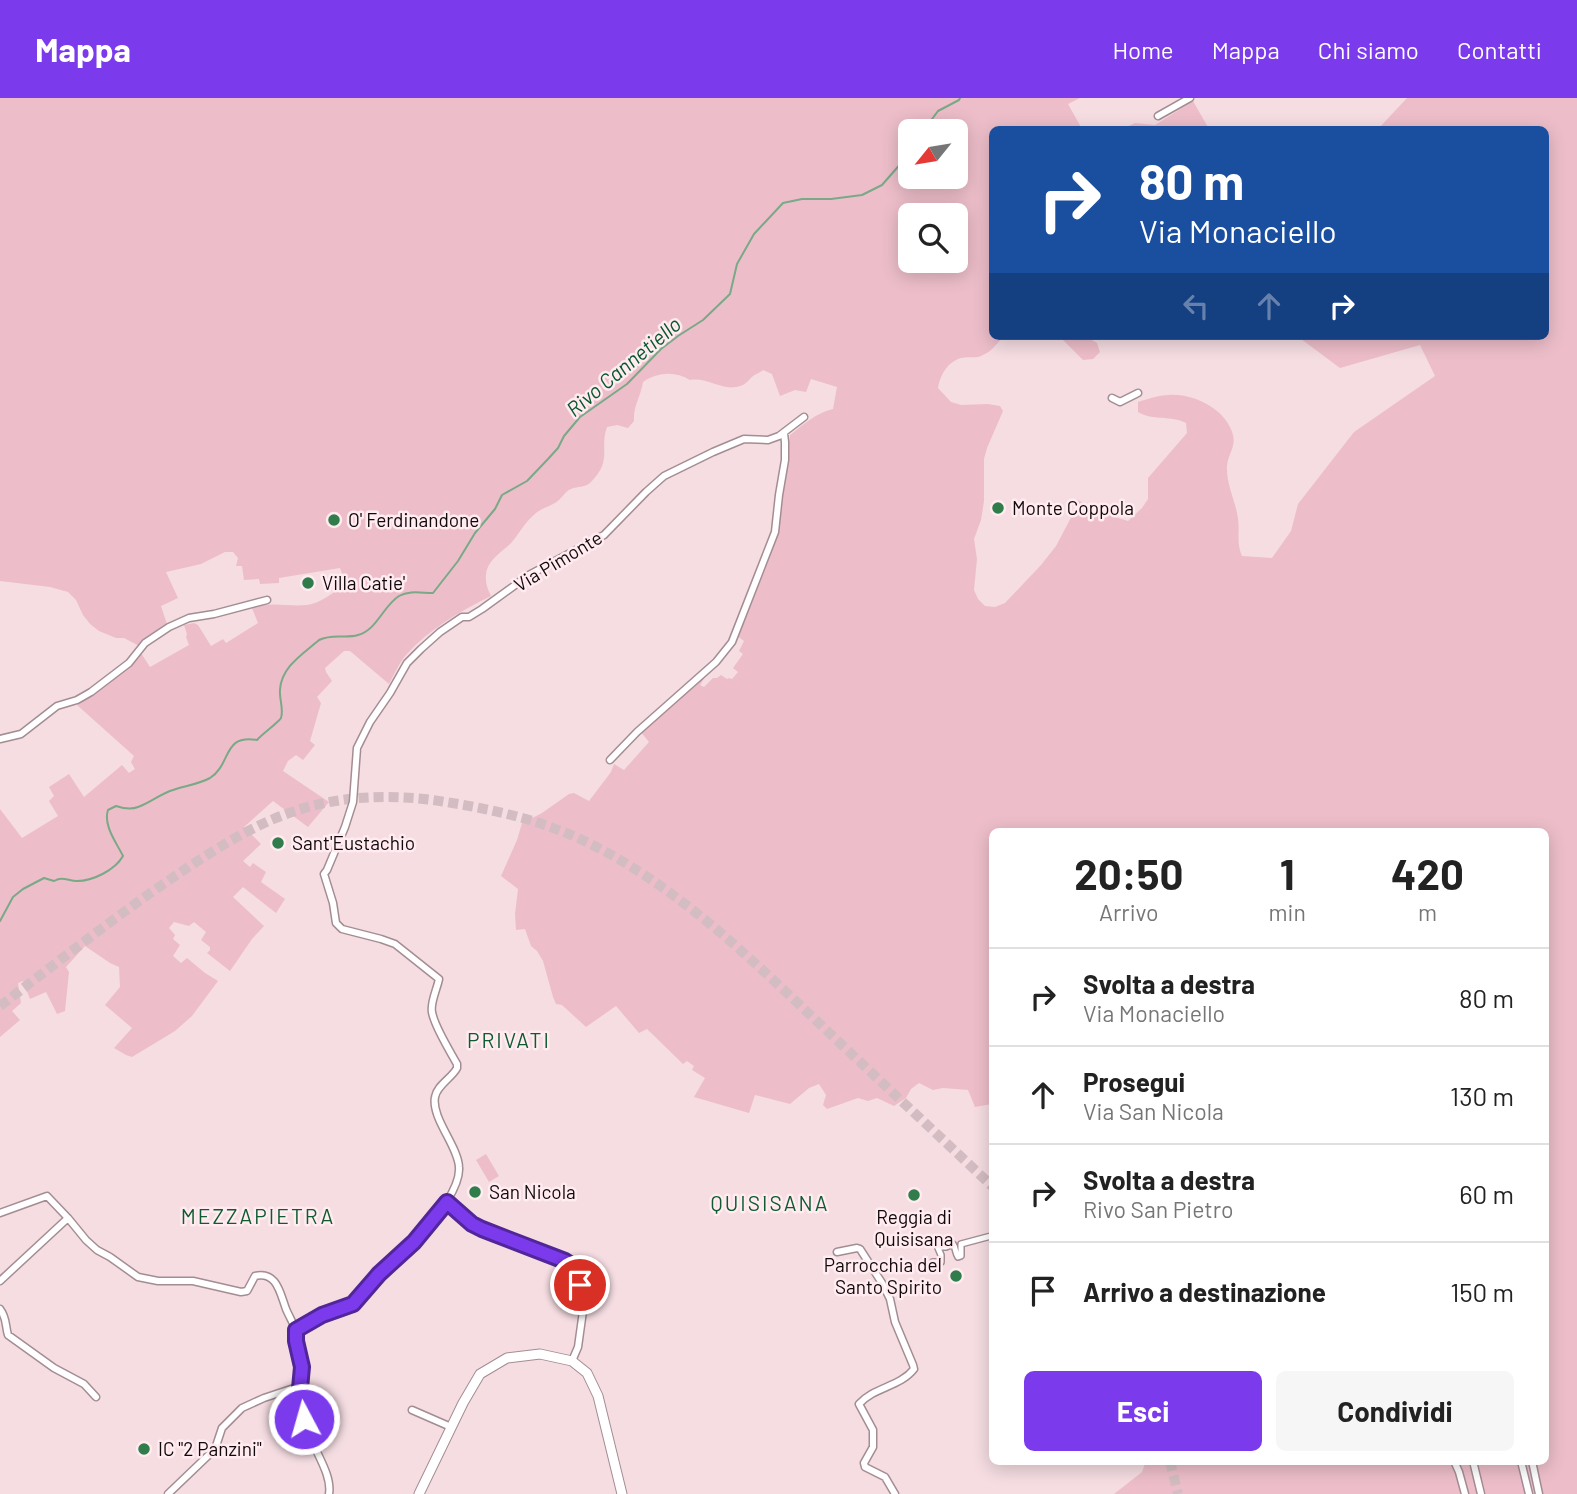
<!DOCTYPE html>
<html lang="it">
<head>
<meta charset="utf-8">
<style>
  body { margin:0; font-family:Barlow,sans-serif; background:#f6f6f6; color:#222; height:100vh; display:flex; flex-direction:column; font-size:26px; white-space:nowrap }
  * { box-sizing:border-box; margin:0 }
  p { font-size:23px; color:#767676 }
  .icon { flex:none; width:38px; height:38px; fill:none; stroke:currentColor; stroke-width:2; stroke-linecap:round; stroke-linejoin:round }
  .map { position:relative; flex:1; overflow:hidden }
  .side { position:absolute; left:989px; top:730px; width:560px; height:637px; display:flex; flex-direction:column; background:#fff; border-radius:10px; box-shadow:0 4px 18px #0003 }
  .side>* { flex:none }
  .guide { position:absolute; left:989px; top:28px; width:560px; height:214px; border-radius:10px; box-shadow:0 4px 18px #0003; background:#1a4fa0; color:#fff; overflow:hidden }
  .needle { width:46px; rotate:240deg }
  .controls { position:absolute; left:898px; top:21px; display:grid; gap:14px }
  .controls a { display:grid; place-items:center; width:70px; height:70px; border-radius:10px; background:#fff; box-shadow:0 4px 18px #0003; font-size:35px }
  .pin { position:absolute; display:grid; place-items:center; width:60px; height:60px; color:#fff; margin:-30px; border:4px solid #fff; border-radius:50%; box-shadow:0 2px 7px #0007 }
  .me { position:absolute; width:77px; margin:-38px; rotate:354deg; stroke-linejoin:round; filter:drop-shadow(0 0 5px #0008) }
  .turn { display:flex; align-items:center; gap:24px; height:147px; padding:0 35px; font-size:32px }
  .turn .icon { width:91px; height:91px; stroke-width:2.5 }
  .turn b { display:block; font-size:49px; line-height:60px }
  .lanes { display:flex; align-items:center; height:66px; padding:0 35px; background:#0003; justify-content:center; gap:35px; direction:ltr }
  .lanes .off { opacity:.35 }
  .eta { display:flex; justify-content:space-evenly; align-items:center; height:119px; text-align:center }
  .eta b { font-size:42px; font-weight:700; line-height:49px }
  .button { display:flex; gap:14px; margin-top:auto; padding:14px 35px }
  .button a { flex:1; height:80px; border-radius:10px; background:#7c3aed; color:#fff; font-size:28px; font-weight:700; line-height:80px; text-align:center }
  .button a+a { background:#f6f6f6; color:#222 }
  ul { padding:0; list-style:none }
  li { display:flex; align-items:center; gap:21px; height:98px; padding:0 35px; border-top:2px solid #e0e0e0 }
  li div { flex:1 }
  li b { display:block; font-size:26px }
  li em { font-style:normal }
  header { display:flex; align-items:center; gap:42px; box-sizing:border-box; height:98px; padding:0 35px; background:#7c3aed; color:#fff }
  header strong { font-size:33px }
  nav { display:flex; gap:38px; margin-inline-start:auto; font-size:24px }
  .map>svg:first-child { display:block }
  .green { fill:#edbeca; fill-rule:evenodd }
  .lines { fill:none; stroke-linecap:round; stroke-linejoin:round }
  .stream { stroke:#79a986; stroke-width:2 }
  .trunk-tunnel { stroke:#d3bdc2; stroke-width:10; stroke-dasharray:10 5; stroke-linecap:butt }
  .pedestrian-casing { stroke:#a38d93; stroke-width:8 }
  .minor-casing { stroke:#a38d93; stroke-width:9 }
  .secondary-casing { stroke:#a38d93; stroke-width:11 }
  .pedestrian { stroke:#fff; stroke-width:5 }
  .minor { stroke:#fff; stroke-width:6 }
  .secondary { stroke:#fff; stroke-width:9 }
  .route-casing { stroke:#51269a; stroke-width:18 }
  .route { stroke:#7c3aed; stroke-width:12 }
  .poi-dot { fill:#307c4b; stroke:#ffebf0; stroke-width:2.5 }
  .labels { text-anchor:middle; stroke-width:5; stroke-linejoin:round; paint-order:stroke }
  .poi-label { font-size:19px; fill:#10090b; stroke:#ffebf0; text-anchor:start }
  .street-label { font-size:19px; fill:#10090b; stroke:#ffebf0 }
  .water-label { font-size:21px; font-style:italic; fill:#06582c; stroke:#ffebf0 }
  .neighbourhood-label { font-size:21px; letter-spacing:2px; fill:#0f5a2f; stroke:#ffebf0 }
</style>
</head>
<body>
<header>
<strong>Mappa</strong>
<nav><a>Home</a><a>Mappa</a><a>Chi siamo</a><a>Contatti</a></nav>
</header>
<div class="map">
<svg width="1577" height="1396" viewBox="0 0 1577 1396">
  <rect width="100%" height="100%" fill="#f5dde2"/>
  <path class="green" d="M0 0H1080L1068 6 1082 31 992 32V238H1003C998 245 991 254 983 257 976 261 968 258 961 260 947 264 940 278 938 290L951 304 961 307 988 306 1000 308 1003 313 987 350 984 361V403L981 422 974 441 977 461 974 492 978 501 985 508 995 509 1005 505 1041 467 1056 448 1075 412 1076 401 1099 414 1128 423 1142 410 1148 401V380L1187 335 1186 325C1171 317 1153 323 1138 314V304C1148 301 1158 297 1169 297 1194 295 1227 312 1233 337 1236 349 1228 356 1227 368 1226 387 1236 403 1238 421 1240 434 1236 445 1242 458L1272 460 1291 433 1298 406 1354 334 1435 278 1420 247 1340 270 1301 241 1300 238H1545V32L1378 31 1407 0H1577V1396H1114L1142 1374 1146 1363H1545V733H992V1006L975 1009 968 992 943 990 933 992 919 985 911 991 906 1000 894 1008 877 1000 868 1003 858 1000 827 1011 823 1007 826 997 819 986 809 990 790 1006 755 997 749 1015 694 999 705 980 692 972 694 968 687 963 683 966 647 931 639 935 616 908 586 929 562 907 556 906 553 899 543 863 537 853 531 848 525 831 516 832 515 816 518 791 501 778 517 742 522 725 542 715 569 696 574 695 589 703 611 674 614 666 624 672 649 644 640 633 709 573 700 587 704 589 713 580H717L721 577 727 581 729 580 732 581 738 574 733 570 743 556 739 553 744 543 737 538 777 436 790 337C804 326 816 315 833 311L837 289 811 281 806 294 795 292 780 298 772 276 763 272C763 273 754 277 753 278 748 282 747 286 740 288 722 294 709 279 690 282 675 273 658 274 643 284 641 298 633 308 634 323L628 330 617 327 607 329C599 352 613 361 591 384 585 390 578 388 571 391 565 393 561 402 555 405 548 409 542 410 536 415 526 423 520 434 512 444 502 454 487 462 486 477 485 485 488 492 491 498 459 514 429 531 406 557 399 565 394 577 389 586L350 553H344L325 570 326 574 332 583 317 599 321 605 310 643 315 647 303 662 296 657 288 663 283 673 329 704 308 729 273 703 244 729 261 746 243 763 250 769 253 765 266 774 261 784 285 801 276 815 243 789 233 799 264 828 252 841 230 873 207 855 210 852V849L201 842 206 834 194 824 189 828 174 824 169 830 175 837 173 841 180 847 173 858 181 865 187 860 205 875 218 883 192 918 175 933 132 959 126 957 114 950 132 930 105 907 120 889 119 869 110 865 85 848 66 869 69 874 65 913 57 916 46 894 30 901 23 883 18 885 21 905 12 913 20 922 0 939V711L22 740 58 718 49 703 54 698 49 689 69 676 84 699 122 667 129 675 135 671 131 664 134 658 77 607 122 573 141 555 150 569 189 547 186 539 187 536 184 527 194 525 198 527 211 548 223 541 226 545 258 525 252 510C271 503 288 509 307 507 320 506 335 493 346 486L340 470 279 480V485L260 486 259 481 244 482 242 468H236L238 460 233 454H225L201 466 166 474 178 500 161 508 167 526 150 537 141 549 124 540H116L99 533 90 526 83 517 76 502 68 494 50 489 0 483ZM910 33H956V79H910ZM910 117H956V163H910Z
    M1193 3 1209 31H1122L1135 25 1155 27Z
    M1059 238H1085L1097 245 1100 254 1093 261 1083 262Z
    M486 1056 499 1078 489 1084 476 1062Z"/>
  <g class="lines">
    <path class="stream" d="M923 33 938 13 959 2 960 0
      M0 823 13 799 23 791 44 780 54 783C63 778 68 783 77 783 93 783 115 772 123 758 116 744 103 727 108 712L116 708C122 710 131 712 138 709 150 705 160 696 173 692 185 688 199 686 210 680 232 666 222 636 257 642 262 636 279 624 281 620 284 611 279 601 280 592 281 569 303 556 319 542 333 535 345 541 358 537 377 532 383 508 399 498 409 492 422 495 433 495L458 463 475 435 495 411 502 397 527 383 548 361 558 350 564 338 580 319 627 286 661 251 678 238 703 222 730 196 737 166 754 136 783 105 802 101H831L862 97 882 87 910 55"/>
    <path class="trunk-tunnel" d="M0 908C59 863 117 817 178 776 209 755 247 731 281 718 334 697 391 695 446 704 491 711 536 721 578 740 672 783 748 858 823 929 879 982 936 1035 992 1088
      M1170 1363 1178 1396"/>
    <g class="pedestrian-casing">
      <path id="pedestrian" d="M933 1164H941V1157L938 1150 940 1149H946L953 1146C956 1150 955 1155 958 1159L961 1158V1146L991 1138"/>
    </g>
    <g class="minor-casing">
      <path id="minor" d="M1158 18 1190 0
        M1112 300 1120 304 1138 295
        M0 641 21 636 57 608 77 602 91 594 129 565 145 545 169 529 189 520 214 516 267 502
        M610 662 637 634 716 564 732 544 775 434 779 397 785 362V344L784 335
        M447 1104 473 1126 482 1131 565 1163 574 1169 581 1191 583 1213 578 1249 572 1263
        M0 1115 47 1098 68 1120 86 1142 97 1152 110 1159 138 1179 158 1183H193L241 1194 247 1193 255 1178C277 1173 280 1195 286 1211 289 1218 293 1225 296 1232
        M837 1154 857 1150 860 1151 882 1185 890 1201 895 1224 913 1267 914 1271C900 1289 874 1289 859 1306L873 1332V1349L864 1365 865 1369 885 1379 895 1396
        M0 1183 68 1120
        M0 1211C7 1220 5 1227 8 1237L54 1270 84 1286 96 1299
        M300 1288C298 1307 304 1326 312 1343 318 1358 332 1379 329 1396
        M412 1312 451 1329
        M1454 1363 1459 1374 1465 1396
        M1473 1363 1481 1396
        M1521 1363 1529 1396
        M1532 1363 1539 1396
        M168 1396 215 1351 222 1330 242 1310 264 1300 300 1288C304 1266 295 1253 296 1232 305 1226 315 1221 324 1217 333 1213 347 1211 354 1205 362 1199 370 1185 378 1177 388 1166 400 1159 410 1149 426 1132 461 1093 459 1069 458 1048 431 1020 435 999 437 987 452 980 457 970V966C450 953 434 928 432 914 430 905 437 891 439 881L395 846 381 841 342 831 336 825 333 805 324 776 327 772 345 729 353 704 357 650 370 624 390 595 407 565 421 551 440 534 462 519H469L482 511 529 477 604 437 646 394 664 378 713 354 744 341 768 342 779 338 804 319"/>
    </g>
    <g class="secondary-casing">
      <path id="secondary" d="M419 1396 463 1305 480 1276 507 1260 540 1256 572 1263 587 1275 598 1298 622 1396"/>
    </g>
    <use href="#pedestrian" class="pedestrian"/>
    <use href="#minor" class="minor"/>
    <use href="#secondary" class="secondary"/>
  </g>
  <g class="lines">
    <g class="route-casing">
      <path id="route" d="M304 1321 299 1301 302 1269 296 1243V1232L322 1217 353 1206 379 1176 414 1144 447 1104 472 1126 482 1131 565 1163 574 1169 580 1187"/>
    </g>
    <use href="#route" class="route"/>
  </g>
  <g class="poi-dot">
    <circle cx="998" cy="410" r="7"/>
    <circle cx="334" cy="422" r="7"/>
    <circle cx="308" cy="485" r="7"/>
    <circle cx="278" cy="745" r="7"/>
    <circle cx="475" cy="1094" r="7"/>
    <circle cx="914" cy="1097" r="7"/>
    <circle cx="956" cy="1178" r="7"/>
    <circle cx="144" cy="1351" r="7"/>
  </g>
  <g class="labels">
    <g class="poi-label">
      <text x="1012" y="417">Monte Coppola</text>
      <text x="348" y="429">O' Ferdinandone</text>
      <text x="322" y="492">Villa Catie'</text>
      <text x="292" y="752">Sant'Eustachio</text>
      <text x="489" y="1101">San Nicola</text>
      <text x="914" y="1126" text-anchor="middle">Reggia di<tspan x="914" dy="22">Quisisana</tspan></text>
      <text x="942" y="1174" text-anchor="end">Parrocchia del<tspan x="942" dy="22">Santo Spirito</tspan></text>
      <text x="158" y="1358">IC "2 Panzini"</text>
    </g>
    <g class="street-label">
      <text transform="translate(558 463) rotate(-31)" y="7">Via Pimonte</text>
    </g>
    <g class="water-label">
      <text transform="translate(624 269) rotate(-40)" y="7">Rivo Cannetiello</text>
    </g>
    <g class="neighbourhood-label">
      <text x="509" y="950">PRIVATI</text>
      <text x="770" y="1113">QUISISANA</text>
      <text x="258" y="1126">MEZZAPIETRA</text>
    </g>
  </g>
</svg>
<div class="controls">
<a><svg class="needle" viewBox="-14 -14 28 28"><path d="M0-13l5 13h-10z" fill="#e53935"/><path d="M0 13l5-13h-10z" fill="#767676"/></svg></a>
<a><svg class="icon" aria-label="search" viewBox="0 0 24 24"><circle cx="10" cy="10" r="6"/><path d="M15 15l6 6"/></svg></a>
</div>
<div class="pin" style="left:580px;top:1187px;background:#d93025"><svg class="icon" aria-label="arrive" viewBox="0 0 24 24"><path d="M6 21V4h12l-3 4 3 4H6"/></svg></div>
<svg class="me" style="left:304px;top:1321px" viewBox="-20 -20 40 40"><circle r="17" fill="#7c3aed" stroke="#fff" stroke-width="3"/><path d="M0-11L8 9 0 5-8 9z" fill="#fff"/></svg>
<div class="guide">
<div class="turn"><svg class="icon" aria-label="right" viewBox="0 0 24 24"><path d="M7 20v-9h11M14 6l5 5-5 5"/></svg><div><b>80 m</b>Via Monaciello</div></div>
<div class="lanes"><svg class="icon off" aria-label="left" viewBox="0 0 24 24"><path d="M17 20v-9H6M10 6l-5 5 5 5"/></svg><svg class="icon off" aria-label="ahead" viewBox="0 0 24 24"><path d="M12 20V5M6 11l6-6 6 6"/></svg><svg class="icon" aria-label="right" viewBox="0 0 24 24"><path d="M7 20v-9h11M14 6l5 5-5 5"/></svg></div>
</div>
<section class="side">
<div class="eta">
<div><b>20:50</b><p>Arrivo</p></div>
<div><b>1</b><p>min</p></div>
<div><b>420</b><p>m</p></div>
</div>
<ul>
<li><svg class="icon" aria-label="right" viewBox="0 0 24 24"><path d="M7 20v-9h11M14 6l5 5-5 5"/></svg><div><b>Svolta a destra</b><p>Via Monaciello</p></div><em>80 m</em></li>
<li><svg class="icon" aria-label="ahead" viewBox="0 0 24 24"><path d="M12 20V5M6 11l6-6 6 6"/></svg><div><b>Prosegui</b><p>Via San Nicola</p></div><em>130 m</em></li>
<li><svg class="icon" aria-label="right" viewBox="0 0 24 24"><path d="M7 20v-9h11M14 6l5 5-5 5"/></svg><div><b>Svolta a destra</b><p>Rivo San Pietro</p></div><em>60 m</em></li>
<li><svg class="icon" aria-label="arrive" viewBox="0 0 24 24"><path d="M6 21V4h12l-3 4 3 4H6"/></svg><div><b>Arrivo a destinazione</b></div><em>150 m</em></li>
</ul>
<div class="button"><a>Esci</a><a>Condividi</a></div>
</section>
</div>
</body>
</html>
